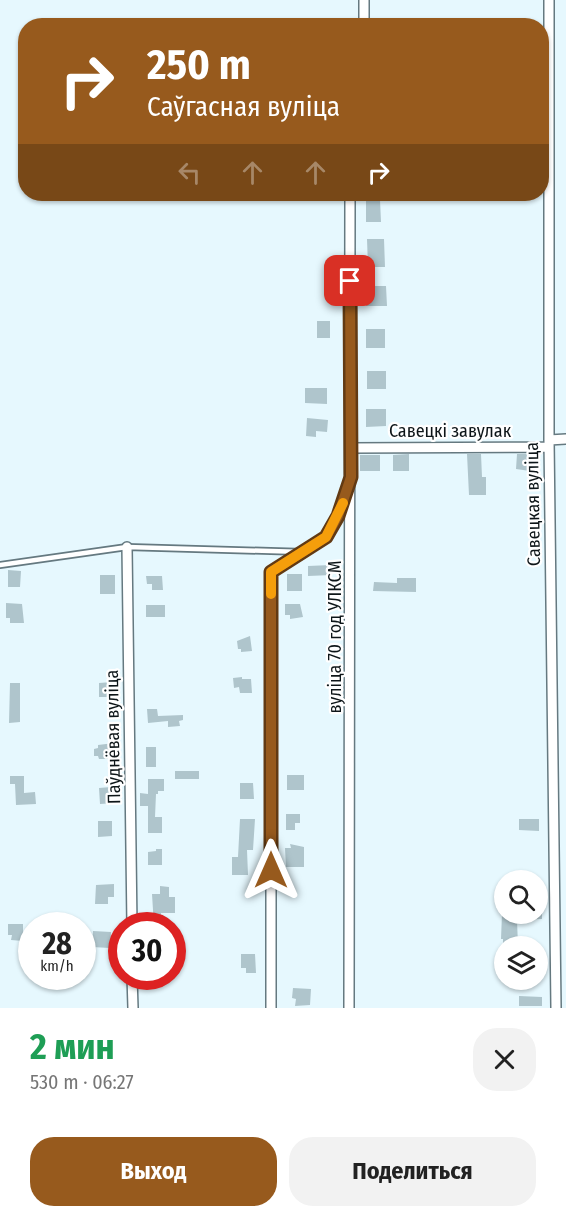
<!DOCTYPE html>
<html lang="ru">
<head>
<meta charset="utf-8">
<style>
  body { margin:0; font-family:"Fira Sans Condensed",sans-serif; background:#f2f2f2; color:#222; height:100vh; display:flex; flex-direction:column; font-size:22px; white-space:nowrap }
  * { box-sizing:border-box; margin:0 }
  p { font-size:20px; color:#767676 }
  .icon { flex:none; width:33px; height:33px; fill:none; stroke:currentColor; stroke-width:2; stroke-linecap:round; stroke-linejoin:round }
  .map { position:relative; height:1008px; overflow:hidden }
  .panel { display:flex; flex-direction:column; background:#fff; flex:1 }
  .panel>* { flex:none }
  .top-card { position:absolute; left:18px; top:18px; width:531px; height:183px; border-radius:24px; box-shadow:0 2px 4px #0004; background:#975a1d; color:#fff; overflow:hidden }
  .fabs { position:absolute; left:494px; top:870px; display:grid; gap:12px }
  .fabs a { display:grid; place-items:center; width:54px; height:54px; border-radius:50%; background:#fff; box-shadow:0 2px 4px #0004; font-size:30px }
  .speed { position:absolute; left:18px; top:912px; display:flex; gap:12px; font-size:30px; font-weight:700; text-align:center }
  .speed>* { display:grid; place-content:center; width:78px; height:78px; border-radius:50%; background:#fff; box-shadow:0 2px 4px #0004; line-height:1 }
  .speed small { font-size:15px; font-weight:400 }
  .speed .limit { border:9px solid #d22; background:#fff; color:#111 }
  .pin { position:absolute; display:grid; place-items:center; width:51px; height:51px; color:#fff; margin:-26px; border-radius:12px; box-shadow:0 3px 9px #0006 }
  .me { position:absolute; width:66px; margin:-33px; rotate:0deg; stroke-linejoin:round; filter:drop-shadow(0 0 4px #0008) }
  .turn { display:flex; align-items:center; gap:21px; height:126px; padding:0 30px; font-size:27px }
  .turn .icon { width:78px; height:78px; stroke-width:2.5 }
  .turn b { display:block; font-size:42px; line-height:51px }
  .lanes { display:flex; align-items:center; height:57px; padding:0 30px; background:#0003; justify-content:center; gap:30px; direction:ltr }
  .lanes .off { opacity:.35 }
  .round { display:grid; place-items:center; flex:none; width:63px; height:63px; border-radius:24px; background:#f2f2f2 }
  .headline { display:flex; align-items:center; justify-content:space-between; height:102px; padding:0 30px }
  h1 { font-size:36px; font-weight:700; line-height:45px; color:#1e9e55 }
  .button { display:flex; gap:12px; margin-top:auto; padding:12px 30px }
  .button a { flex:1; height:69px; border-radius:24px; background:#975a1d; color:#fff; font-size:24px; font-weight:700; line-height:69px; text-align:center }
  .button a+a { background:#f2f2f2; color:#222 }
  .map>svg:first-child { display:block }
  .building { fill:#afc5cc }
  .lines { fill:none; stroke-linecap:round; stroke-linejoin:round }
  .service-casing { stroke:#657980; stroke-width:8 }
  .minor-casing { stroke:#657980; stroke-width:12 }
  .service { stroke:#fff; stroke-width:4.5 }
  .minor { stroke:#fff; stroke-width:9 }
  .route-casing { stroke:#623a13; stroke-width:15 }
  .route { stroke:#975a1d; stroke-width:10 }
  .slow { stroke:#f59e0b; stroke-width:10 }
  .labels { text-anchor:middle; stroke-width:4.5; stroke-linejoin:round; paint-order:stroke }
  .street-label { font-size:18px; fill:#0d1518; stroke:#fff }
</style>
</head>
<body>
<div class="map">
<svg width="566" height="1008" viewBox="0 0 566 1008">
  <rect width="100%" height="100%" fill="#e6f8fe"/>
  <path class="building" d="M366 200H380L381 222H366Z
    M367 239H384L385 267H368Z
    M366 286H386L387 306H366Z
    M317 321H330V338H317Z
    M366 329H385V348H366Z
    M367 371H386V389H367Z
    M305 388H327V404L305 403Z
    M366 409H386V426L366 427Z
    M307 418 328 420 327 432 316 431V437L306 436Z
    M409 454V471H393V455Z
    M467 454H481L482 477H486V495H469Z
    M517 454H529L530 471 516 469Z
    M360 455H380V471H360Z
    M331 565 332 575 308 576V566Z
    M8 570 21 571 20 587H8Z
    M287 574H302V591H287Z
    M100 575H115V594H100Z
    M146 576H162L163 590H152V584H147Z
    M397 578H416V592L373 591 374 582 397 583Z
    M6 603 22 604 24 623H10V618H6Z
    M285 604H300L303 617 290 619V615H285Z
    M146 605H165V617H146Z
    M250 636 252 651 241 652V649H238L237 641Z
    M242 677V679H251L252 693H240L239 687 234 688 233 678Z
    M112 682 116 697H99V683Z
    M10 683H20V722L9 723Z
    M147 709H157L158 716 183 715V720L179 721 180 726 168 727V721L148 723Z
    M114 743V759H99L98 756H94V749L98 748V745Z
    M146 747H156V767H146Z
    M175 771H199V779H175Z
    M287 775H304V790H287Z
    M10 776H24V793L35 792 36 804 16 805 15 784H10Z
    M148 779H164V791H158V794H156L155 817H162V833H148V806H140V793L148 794Z
    M240 783H253L254 799H240Z
    M111 787 112 791H114L115 803 100 804 99 788Z
    M286 814H300V823H295V830H286Z
    M240 819H255L253 850H247L248 875H232V857H238Z
    M519 819H539V831L519 830Z
    M98 821H112V836L98 837Z
    M290 844 304 847V867H286L285 848H291Z
    M156 849H162V865H148V852L156 851Z
    M114 884V897H108V904H95L96 885Z
    M160 886 169 887V897H175V913H161L160 926H154L152 894H160Z
    M502 914H542V919L517 920 518 946H503V939H501Z
    M8 924H23V941L11 940 12 935H8Z
    M93 931 111 932 110 948 92 947Z
    M241 954H255L256 973H246V968H241Z
    M293 988 311 989 310 1005 295 1006 296 999 292 998Z
    M519 996 542 997V1006H519Z"/>
  <g class="lines">
    <g class="service-casing">
      <path id="service" d="M0 565 127 547 304 552C331 533 336 523 346 492"/>
    </g>
    <g class="minor-casing">
      <path id="minor" d="M364 0V26
        M549 0V440L556 1008
        M549 440 566 439
        M351 448 549 447
        M127 547 132 926
        M132 976 133 1008
        M271 1008V572L304 552
        M349 1008 350 194"/>
    </g>
    <use href="#service" class="service"/>
    <use href="#minor" class="minor"/>
  </g>
  <g class="lines">
    <g class="route-casing">
      <path id="route" d="M271 870V572L326 537 338 516 351 477 350 281"/>
    </g>
    <use href="#route" class="route"/>
    <path class="slow" d="M271 594V572L326 537 343 503"/>
  </g>
  <g class="labels">
    <g class="street-label">
      <text x="450" y="437">Савецкі завулак</text>
      <text transform="translate(533 504) rotate(-91)" y="6">Савецкая вуліца</text>
      <text transform="translate(335 637) rotate(-90)" y="6">вуліца 70 год УЛКСМ</text>
      <text transform="translate(113 737) rotate(-91)" y="6">Паўднёвая вуліца</text>
    </g>
  </g>
</svg>
<div class="fabs">
<a><svg class="icon" aria-label="search" viewBox="0 0 24 24"><circle cx="10" cy="10" r="6"/><path d="M15 15l6 6"/></svg></a>
<a><svg class="icon" aria-label="layers" viewBox="0 0 24 24"><path d="M12 4l9 5-9 5-9-5zM3 14l9 5 9-5"/></svg></a>
</div>
<div class="speed"><div>28<small>km/h</small></div><div class="limit">30</div></div>
<div class="pin" style="left:350px;top:281px;background:#d93025"><svg class="icon" aria-label="arrive" viewBox="0 0 24 24"><path d="M6 21V4h12l-3 4 3 4H6"/></svg></div>
<svg class="me" style="left:271px;top:870px" viewBox="-20 -20 40 40"><path d="M0-17L14 15 0 8-14 15z" fill="#975a1d" stroke="#fff" stroke-width="4"/></svg>
<div class="top-card">
<div class="turn"><svg class="icon" aria-label="right" viewBox="0 0 24 24"><path d="M7 20v-9h11M14 6l5 5-5 5"/></svg><div><b>250 m</b>Саўгасная вуліца</div></div>
<div class="lanes"><svg class="icon off" aria-label="left" viewBox="0 0 24 24"><path d="M17 20v-9H6M10 6l-5 5 5 5"/></svg><svg class="icon off" aria-label="ahead" viewBox="0 0 24 24"><path d="M12 20V5M6 11l6-6 6 6"/></svg><svg class="icon off" aria-label="ahead" viewBox="0 0 24 24"><path d="M12 20V5M6 11l6-6 6 6"/></svg><svg class="icon" aria-label="right" viewBox="0 0 24 24"><path d="M7 20v-9h11M14 6l5 5-5 5"/></svg></div>
</div>
</div>
<section class="panel">
<div class="headline"><div><h1>2 мин</h1><p>530 m · 06:27</p></div><a class="round"><svg class="icon" aria-label="close" viewBox="0 0 24 24"><path d="M6 6l12 12M18 6L6 18"/></svg></a></div>
<div class="button"><a>Выход</a><a>Поделиться</a></div>
</section>
</body>
</html>
